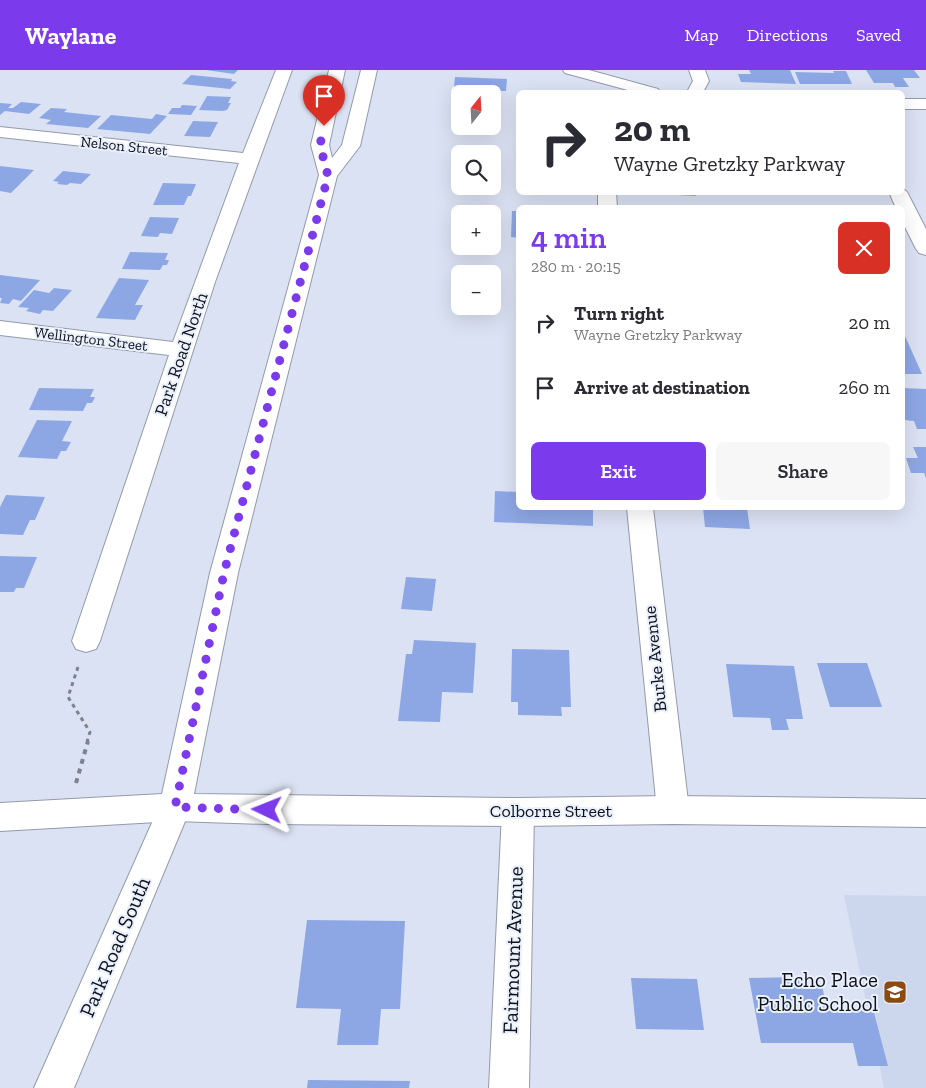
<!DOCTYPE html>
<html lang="en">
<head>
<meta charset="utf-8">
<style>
  body { margin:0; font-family:"Zilla Slab",serif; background:#f7f7f7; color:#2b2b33; height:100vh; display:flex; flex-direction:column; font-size:19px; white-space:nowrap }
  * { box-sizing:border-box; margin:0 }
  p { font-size:16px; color:#7c7c81 }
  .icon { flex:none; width:28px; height:28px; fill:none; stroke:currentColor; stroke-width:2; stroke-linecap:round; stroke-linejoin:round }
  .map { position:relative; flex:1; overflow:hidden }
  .details { position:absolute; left:516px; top:135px; width:389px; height:305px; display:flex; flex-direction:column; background:#fff; border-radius:8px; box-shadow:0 5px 20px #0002 }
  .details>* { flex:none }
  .hud { position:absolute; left:516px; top:20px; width:389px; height:105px; border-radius:8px; box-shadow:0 5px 20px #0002; background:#fff; color:#2b2b33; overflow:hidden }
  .needle { width:32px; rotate:18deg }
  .fabs { position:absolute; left:451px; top:15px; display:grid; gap:10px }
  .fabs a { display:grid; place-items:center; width:50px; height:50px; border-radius:8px; background:#fff; box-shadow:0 5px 20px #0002; font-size:25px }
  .pin { position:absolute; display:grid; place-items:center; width:42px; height:42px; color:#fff; margin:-51px -21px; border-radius:50% 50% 50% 0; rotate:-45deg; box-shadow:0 0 5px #0007 }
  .pin .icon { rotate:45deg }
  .me { position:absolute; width:55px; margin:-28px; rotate:272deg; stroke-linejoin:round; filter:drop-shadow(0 0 4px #0008) }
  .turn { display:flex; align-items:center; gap:18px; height:105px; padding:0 15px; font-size:22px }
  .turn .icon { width:65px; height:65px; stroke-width:2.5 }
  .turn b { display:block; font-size:35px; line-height:42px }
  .round { display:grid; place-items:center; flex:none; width:52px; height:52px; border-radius:8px; background:#f7f7f7 }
  .summary { display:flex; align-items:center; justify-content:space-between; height:85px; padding:0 15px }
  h1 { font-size:30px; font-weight:600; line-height:38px; color:#7c3aed }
  .cta { display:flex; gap:10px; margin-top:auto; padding:10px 15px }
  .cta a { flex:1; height:58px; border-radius:8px; background:#7c3aed; color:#fff; font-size:20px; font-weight:600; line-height:58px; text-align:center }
  .cta a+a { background:#f7f7f7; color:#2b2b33 }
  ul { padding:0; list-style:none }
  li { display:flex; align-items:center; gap:15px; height:65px; padding:0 15px }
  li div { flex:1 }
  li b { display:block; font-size:19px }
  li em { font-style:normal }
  header { display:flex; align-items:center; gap:30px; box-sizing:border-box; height:70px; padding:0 25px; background:#7c3aed; color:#fff }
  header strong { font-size:24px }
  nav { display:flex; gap:28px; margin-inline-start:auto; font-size:18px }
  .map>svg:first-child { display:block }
  .built { fill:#ccd7ee }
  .building { fill:#8da7e5 }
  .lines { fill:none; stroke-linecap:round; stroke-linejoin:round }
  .minor-casing { stroke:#939aa9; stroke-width:2 }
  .major-casing { stroke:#939aa9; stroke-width:2 }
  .path-far1 { stroke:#7d828e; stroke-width:3; stroke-dasharray:4 4; stroke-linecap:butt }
  .path { stroke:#7d828e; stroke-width:4; stroke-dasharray:5 5; stroke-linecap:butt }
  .minor { fill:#fff; fill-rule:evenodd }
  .major { fill:#fff; fill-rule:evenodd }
  .route { stroke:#7c3aed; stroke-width:9; stroke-dasharray:0 16.2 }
  .labels { text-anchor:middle; stroke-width:4; stroke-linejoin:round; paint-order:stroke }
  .far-street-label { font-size:15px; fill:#0f1117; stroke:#e9f0fd }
  .street-label { font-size:18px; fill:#0f1117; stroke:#e9f0fd }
  .near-street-label { font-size:21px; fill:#0f1117; stroke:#e9f0fd }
  .near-poi-label { font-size:21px; fill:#0f1117; stroke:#e9f0fd; text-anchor:end }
</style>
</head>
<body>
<header>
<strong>Waylane</strong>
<nav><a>Map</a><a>Directions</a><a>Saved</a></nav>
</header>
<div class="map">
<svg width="926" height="1018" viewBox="0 0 926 1018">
  <rect width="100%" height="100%" fill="#dbe2f3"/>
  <path class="built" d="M844 825 926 826V1018H884Z"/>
  <path class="building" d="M206 0H238L234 4Z
    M749 0H790L796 14 741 12 738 4H751Z
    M866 0H914L920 8H903L909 17H895L893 13H874Z
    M833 1H846L852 14H800L795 2 834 3Z
    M191 5 232 9 231 11 237 12 230 19 182 14Z
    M455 7 507 9 506 21H472V20L466 19V18L454 17Z
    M207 26 231 27 228 33H231L227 40 223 41 199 40Z
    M21 32 41 34 29 44 5 41 0 45V33L12 34 8 38H13Z
    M182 35 197 36 191 45 168 44 172 38H180Z
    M51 38 67 39 64 42 101 46 88 58 46 54 51 50 39 48Z
    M156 44 167 46 150 64 97 59 111 45 152 49Z
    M193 51 218 52 210 67 184 66Z
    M0 96 34 100 11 123 0 121Z
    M63 101 91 104 81 114 70 113 67 115 57 114 59 112 53 111Z
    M163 113 196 114 191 126H188L184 135H153Z
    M658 122H695L696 126 658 124Z
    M822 135 857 136V138H823Z
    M512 141H519V168L511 167Z
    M150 147 179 148 172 164 160 163 158 167 141 166Z
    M130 182 168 183 165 190H169L167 195H163L160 200 122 199Z
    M0 205 40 210 21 231 13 229 9 234 0 233 2 228H0Z
    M119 208 149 210 135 235H143L135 250 96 248Z
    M54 218 72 220 53 241 43 240 40 244 26 241 29 238 18 237 34 220 49 223Z
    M902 266H905L922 304H902Z
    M39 318 94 319 90 327H95L92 333H87L83 341 29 340Z
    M902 318 926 319V359H917L914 351 904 350Z
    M37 350 72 351 62 371 71 372 66 381H61L57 389 18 387Z
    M913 377H926V408L924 403H911L906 388H918Z
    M495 421 519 422V438H593V456L494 452Z
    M6 425 45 427 35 450H30L23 465 0 464V437Z
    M703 438H747L750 459 705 457Z
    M0 486 37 487 24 518H16L14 522H0Z
    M406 507 436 509 432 541 401 539Z
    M414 570 476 573 473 623 442 622 440 652 398 651 406 584H412Z
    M512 579 569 580 571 637H561L562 646 518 645V632H511Z
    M817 593H867L882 637H830Z
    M726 594 794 596 803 649H786L789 660H772L770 648 733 647Z
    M307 850 405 851 400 939H381L378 975H337L341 939 296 938Z
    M799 907 800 916H822L827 939H873L888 996H858L853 973H761L749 908Z
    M631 908 697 909 704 960 636 959Z
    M308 1010 410 1011 409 1018H307Z"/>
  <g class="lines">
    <g class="minor-casing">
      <path id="minor" d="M276 0H292L215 212 100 571 96 579 86 582 76 579 72 571 169 285 0 265V251L173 272 239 93 0 67V57L243 83Z
        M563 0H589L658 19 660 22H635L565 3Z
        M689 0H705L709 11 703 22H687L693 11Z
        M902 29H926V39H902Z
        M902 118 907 122 926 159V185L919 183 916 179 902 151V138H896L889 122H902Z
        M598 122H616L617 138H598Z
        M627 438H653L689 740 685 750 673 754 661 750 657 740Z
        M175 723 187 727 191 737 74 1018H34L159 737 163 727Z
        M518 728 530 732 534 742 529 1018H489L502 742 506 732Z"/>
    </g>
    <g class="major-casing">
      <path id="major" d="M329 0H345L329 75 332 88 342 75 361 0H377L360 76 337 106 238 503 194 724 518 728 673 726 926 729V757L673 754 518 756 267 754 175 751 0 761V733L162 724 210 503 319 105 311 75Z"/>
    </g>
    <path class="path-far1" d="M78 597 68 627 90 662 87 672"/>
    <path class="path" d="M76 713 88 671"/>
    <use href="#minor" class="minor"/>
    <use href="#major" class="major"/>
  </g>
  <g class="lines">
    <path class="route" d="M267 740 175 737 224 503 328 106 320 75 324 56"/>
  </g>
  <defs>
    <g id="school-square" transform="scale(1.25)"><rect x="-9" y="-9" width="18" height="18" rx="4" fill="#8a4a11" stroke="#e9f0fd"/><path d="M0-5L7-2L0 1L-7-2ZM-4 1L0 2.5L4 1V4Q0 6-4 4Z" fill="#fff"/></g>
  </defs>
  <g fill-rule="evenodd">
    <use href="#school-square" x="895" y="922"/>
  </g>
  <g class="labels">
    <g class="far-street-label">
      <text transform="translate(124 76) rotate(6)" y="5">Nelson Street</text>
      <text transform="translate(91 269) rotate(7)" y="5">Wellington Street</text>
    </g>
    <g class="street-label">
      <text transform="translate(181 284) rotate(-71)" y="6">Park Road North</text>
      <text transform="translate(655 589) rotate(-96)" y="6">Burke Avenue</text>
      <text x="551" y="747">Colborne Street</text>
    </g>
    <g class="near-street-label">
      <text transform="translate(115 877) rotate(-67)" y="7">Park Road South</text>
      <text transform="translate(513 880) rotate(-88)" y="7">Fairmount Avenue</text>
    </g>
    <g class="near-poi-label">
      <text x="878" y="917">Echo Place<tspan x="878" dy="24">Public School</tspan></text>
    </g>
  </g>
</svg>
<div class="fabs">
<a><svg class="needle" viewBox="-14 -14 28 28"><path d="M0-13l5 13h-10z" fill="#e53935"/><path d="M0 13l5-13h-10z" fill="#7c7c81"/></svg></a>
<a><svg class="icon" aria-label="search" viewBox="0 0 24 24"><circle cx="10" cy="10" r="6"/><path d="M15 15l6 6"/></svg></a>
<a>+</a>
<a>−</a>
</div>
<div class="pin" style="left:324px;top:56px;background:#d93025"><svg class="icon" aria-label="arrive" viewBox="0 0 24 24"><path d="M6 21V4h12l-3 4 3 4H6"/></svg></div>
<svg class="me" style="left:267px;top:740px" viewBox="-20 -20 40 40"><path d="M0-17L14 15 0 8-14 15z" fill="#7c3aed" stroke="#fff" stroke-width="4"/></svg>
<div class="hud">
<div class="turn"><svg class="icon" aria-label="right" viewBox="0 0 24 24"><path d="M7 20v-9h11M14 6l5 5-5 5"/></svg><div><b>20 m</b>Wayne Gretzky Parkway</div></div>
</div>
<section class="details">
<div class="summary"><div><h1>4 min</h1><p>280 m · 20:15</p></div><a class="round" style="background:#d93025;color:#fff"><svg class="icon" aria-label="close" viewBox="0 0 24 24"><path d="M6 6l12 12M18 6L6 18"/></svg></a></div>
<ul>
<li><svg class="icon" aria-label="right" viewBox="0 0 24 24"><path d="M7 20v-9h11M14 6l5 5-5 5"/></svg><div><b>Turn right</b><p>Wayne Gretzky Parkway</p></div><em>20 m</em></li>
<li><svg class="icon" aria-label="arrive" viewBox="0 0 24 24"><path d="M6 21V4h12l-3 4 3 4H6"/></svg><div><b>Arrive at destination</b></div><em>260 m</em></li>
</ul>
<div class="cta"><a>Exit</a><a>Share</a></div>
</section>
</div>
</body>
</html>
